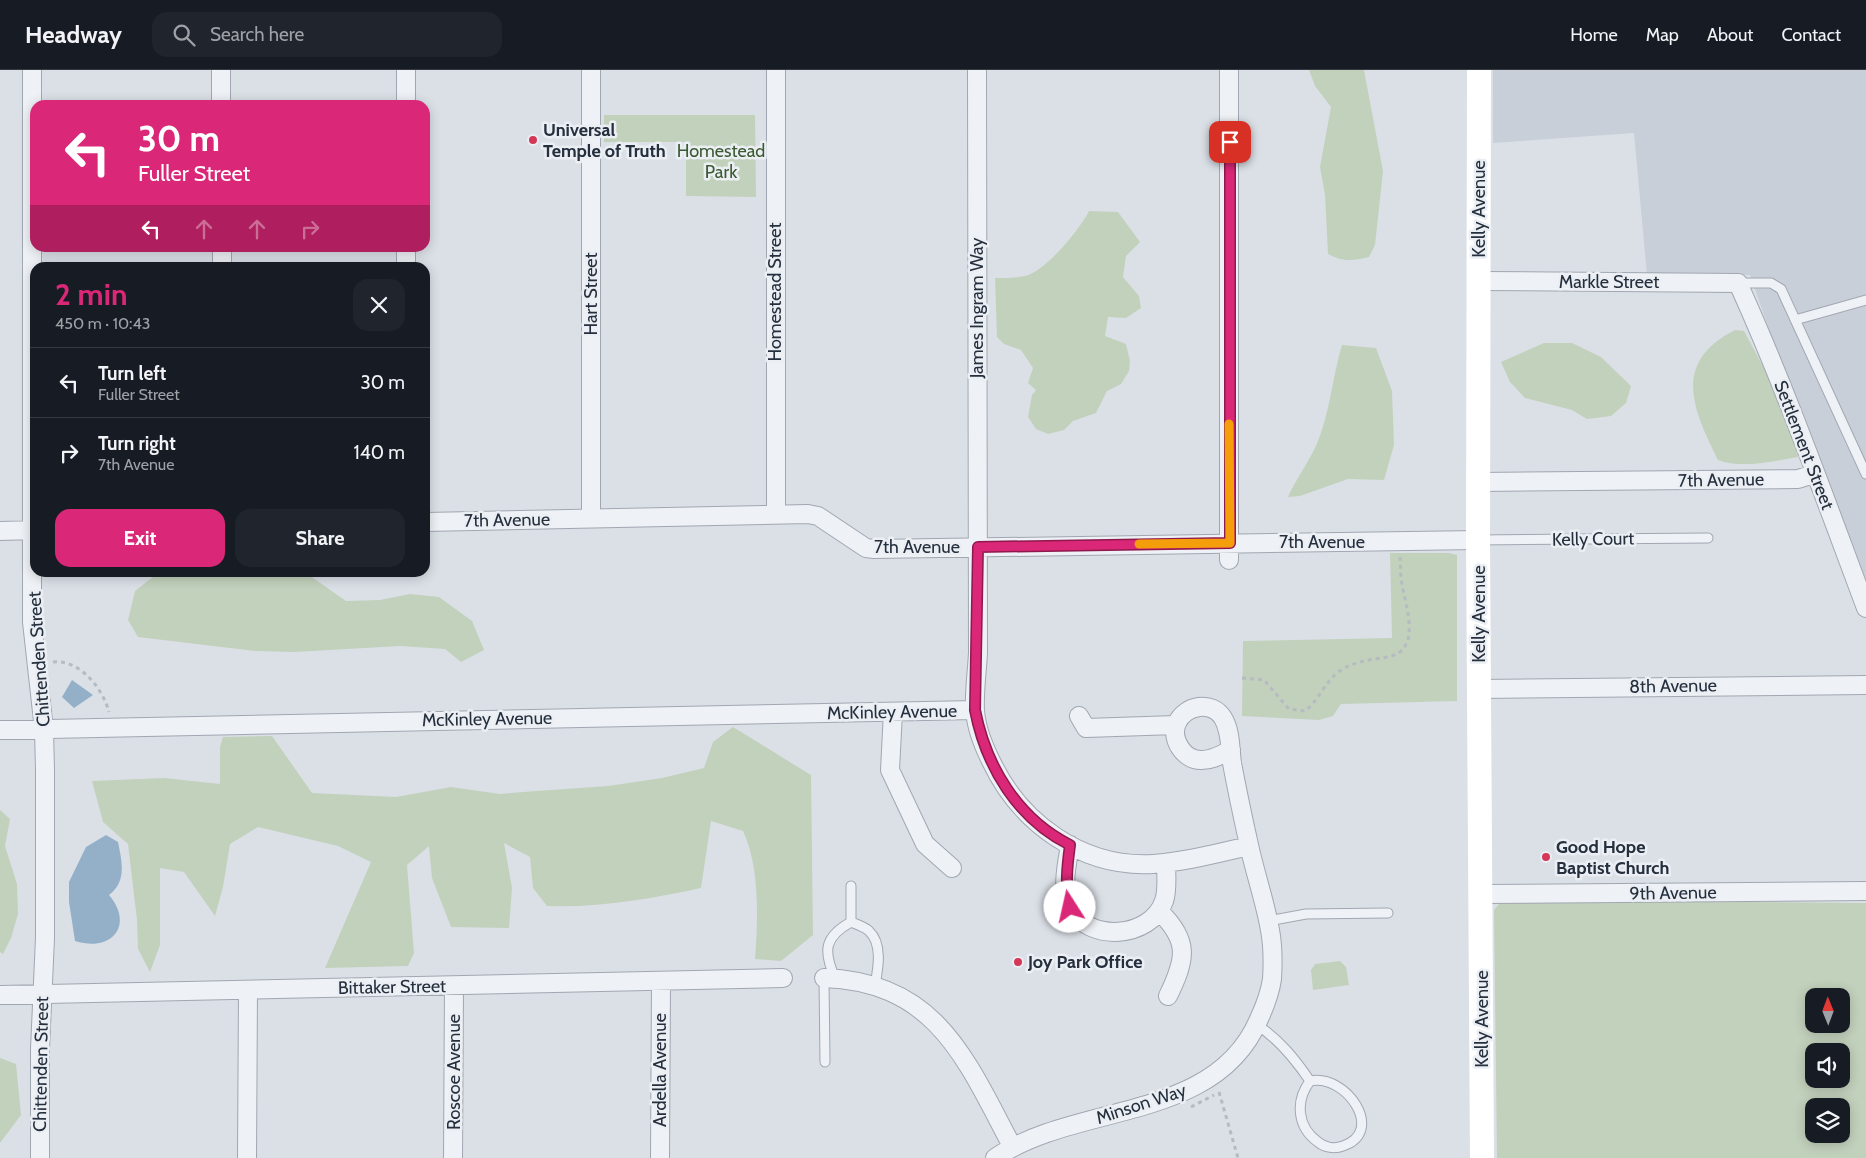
<!DOCTYPE html>
<html lang="en">
<head>
<meta charset="utf-8">
<style>
  body { margin:0; font-family:Cabin,sans-serif; background:#20242c; color:#f1f3f6; height:100vh; display:flex; flex-direction:column; font-size:19px; white-space:nowrap }
  * { box-sizing:border-box; margin:0 }
  p { font-size:16px; color:#9ea1a6 }
  .icon { flex:none; width:28px; height:28px; fill:none; stroke:currentColor; stroke-width:2; stroke-linecap:round; stroke-linejoin:round }
  .map { position:relative; flex:1; overflow:hidden }
  .details { position:absolute; left:30px; top:192px; width:400px; height:315px; display:flex; flex-direction:column; background:#171b24; border-radius:15px; box-shadow:0 2px 12px #0003 }
  .details>* { flex:none }
  .guide { position:absolute; left:30px; top:30px; width:400px; height:152px; border-radius:15px; box-shadow:0 2px 12px #0003; background:#db2777; color:#fff; overflow:hidden }
  .needle { width:32px; rotate:359deg }
  .controls { position:absolute; left:1805px; top:918px; display:grid; gap:10px }
  .controls a { display:grid; place-items:center; width:45px; height:45px; border-radius:10px; background:#171b24; box-shadow:0 2px 12px #0003; font-size:25px }
  .pin { position:absolute; display:grid; place-items:center; width:42px; height:42px; color:#fff; margin:-21px; border-radius:10px; box-shadow:0 2px 8px #0006 }
  .me { position:absolute; width:55px; margin:-28px; rotate:350deg; stroke-linejoin:round; filter:drop-shadow(0 0 4px #0008) }
  .turn { display:flex; align-items:center; gap:18px; height:105px; padding:0 25px; font-size:22px }
  .turn .icon { width:65px; height:65px; stroke-width:2.5 }
  .turn b { display:block; font-size:35px; line-height:42px }
  .lanes { display:flex; align-items:center; height:48px; padding:0 25px; background:#0003; justify-content:center; gap:25px; direction:ltr }
  .lanes .off { opacity:.35 }
  .round { display:grid; place-items:center; flex:none; width:52px; height:52px; border-radius:15px; background:#20242c }
  .summary { display:flex; align-items:center; justify-content:space-between; height:85px; padding:0 25px }
  h1 { font-size:30px; font-weight:700; line-height:38px; color:#db2777 }
  .cta { display:flex; gap:10px; margin-top:auto; padding:10px 25px }
  .cta a { flex:1; height:58px; border-radius:15px; background:#db2777; color:#fff; font-size:20px; font-weight:700; line-height:58px; text-align:center }
  .cta a+a { background:#20242c; color:#f1f3f6 }
  ul { padding:0; list-style:none }
  li { display:flex; align-items:center; gap:15px; height:70px; padding:0 25px; border-top:1px solid #363941 }
  li div { flex:1 }
  li b { display:block; font-size:19px }
  li em { font-style:normal }
  header { display:flex; align-items:center; gap:30px; box-sizing:border-box; height:70px; padding:0 25px; background:#171b24; border-bottom:1px solid #363941 }
  header strong { font-size:24px }
  nav { display:flex; gap:28px; margin-inline-start:auto; font-size:18px }
  .search { width:350px; height:45px; background:#20242c; display:flex; align-items:center; gap:12px; box-sizing:border-box; padding:0 18px; border-radius:15px; color:#9ea1a6; font-size:19px }
  .map>svg:first-child { display:block }
  .built { fill:#c9cfd9 }
  .green { fill:#c2d1bc; fill-rule:evenodd }
  .water { fill:#94b0c9 }
  .lines { fill:none; stroke-linecap:round; stroke-linejoin:round }
  .service-casing { stroke:#a1a7b1; stroke-width:11 }
  .minor-casing { stroke:#a1a7b1; stroke-width:20 }
  .path { stroke:#b6bbc1; stroke-width:3; stroke-dasharray:4 4; stroke-linecap:butt }
  .service { stroke:#eef1f5; stroke-width:9 }
  .minor { stroke:#eef1f5; stroke-width:18 }
  .secondary { stroke:#fff; stroke-width:24 }
  .route-casing { stroke:#8e194d; stroke-width:12 }
  .route { stroke:#db2777; stroke-width:9 }
  .slow { stroke:#f59e0b; stroke-width:9 }
  .poi-dot { fill:#d43856; stroke:#ebeff4; stroke-width:2 }
  .labels { text-anchor:middle; stroke-width:5; stroke-linejoin:round; paint-order:stroke }
  .poi-label { font-size:18px; font-weight:bold; fill:#252f3d; stroke:#ebeff4; text-anchor:start }
  .park-label { font-size:18px; fill:#3b5a31; stroke:#ebeff4 }
  .street-label { font-size:18px; fill:#252f3d; stroke:#ebeff4 }
</style>
</head>
<body>
<header>
<strong>Headway</strong>
<div class="search"><svg class="icon" aria-label="search" viewBox="0 0 24 24"><circle cx="10" cy="10" r="6"/><path d="M15 15l6 6"/></svg>Search here</div>
<nav><a>Home</a><a>Map</a><a>About</a><a>Contact</a></nav>
</header>
<div class="map">
<svg width="1866" height="1088" viewBox="0 0 1866 1088">
  <rect width="100%" height="100%" fill="#dbe0e7"/>
  <path class="built" d="M1493 0H1866V513L1782 297 1750 205H1647L1634 63 1493 73Z"/>
  <path class="green" d="M1309 0H1364L1383 101 1375 175 1369 187C1352 191 1343 192 1328 184L1325 125 1320 97 1331 37 1315 16Z
    M604 45H755L756 127 686 126V72H604Z
    M1089 141 1118 142 1140 172 1126 186 1123 207 1139 226 1141 238 1126 248 1108 247 1105 266 1126 274 1130 291 1129 301 1121 314 1107 321 1096 343 1073 351 1064 360 1048 364 1036 359 1028 347 1032 325 1036 320 1028 313 1033 298 1021 280 1004 274 997 267 995 208C1004 208 1016 208 1025 206 1046 201 1080 159 1089 141Z
    M1735 260 1744 261C1765 300 1789 342 1798 387 1773 391 1742 399 1718 390 1692 338 1672 292 1735 260Z
    M1544 273H1572L1601 287 1631 316 1626 333 1611 346 1587 349 1572 340 1525 328 1510 312 1501 292Z
    M1342 275 1376 278 1392 321 1394 375 1384 410 1348 409 1300 426 1288 427C1296 409 1308 393 1316 376 1330 344 1332 308 1342 275Z
    M1390 483H1449L1457 485V631L1341 634 1333 646 1319 650 1242 646 1243 571 1392 568Z
    M158 503H306L346 531 380 530 410 524 439 527 472 551 484 580 461 592 445 579 400 576 294 582 255 581 138 567 128 550 135 521Z
    M733 657 811 705 813 865 781 891 755 889C758 849 760 797 743 761L711 751 701 818C650 829 599 838 547 836L533 818 530 787 504 773 512 818 509 858 451 857 432 808 429 776 407 795 414 883 408 896 325 898 371 792 338 776 258 757 230 774 223 817 215 846 184 802 160 798V875L150 902 138 879 137 850 128 774 103 752 92 711 164 708 220 714V677L223 667 272 666 312 723 396 727 451 717 500 724 536 721 608 716 662 708 704 698 713 672Z
    M0 740 10 749 5 776 17 814 18 844 11 868 3 884 0 882Z
    M1519 830 1866 833V1088H1497L1494 840 1500 833ZM1814 926H1841V954H1814ZM1814 981H1841V1009H1814ZM1814 1036H1841V1064H1814Z
    M1340 891 1346 897 1349 915 1313 920 1311 900 1315 894Z
    M0 988 16 994 21 1045 0 1073Z"/>
  <path class="water" d="M72 610 93 625 74 638 62 627Z
    M106 765 118 772C122 792 127 811 109 825 134 854 113 883 75 871L69 832V812L86 777Z"/>
  <g class="lines">
    <g class="service-casing">
      <path id="service" d="M1738 213H1771L1781 219 1866 404
        M1795 250 1866 230
        M1478 470 1708 468
        M851 816V852
        M1268 851 1306 844 1388 843
        M824 908 825 992
        M835 908C823 881 824 867 851 852 856 854 865 857 869 861 883 874 878 899 875 915
        M1257 955C1279 969 1295 989 1310 1011 1295 1031 1297 1057 1318 1072 1325 1078 1335 1079 1343 1076 1386 1062 1346 1003 1310 1011"/>
    </g>
    <g class="minor-casing">
      <path id="minor" d="M32 0V552L44 660 45 700V868L40 979V1088
        M221 0V35
        M406 0V35
        M591 0V448
        M977 0 978 583C977 602 974 622 975 640 976 657 983 675 991 691 1020 753 1082 798 1153 794 1185 792 1218 783 1249 776
        M222 178V198
        M406 178V198
        M1480 211 1738 213C1786 319 1825 429 1866 538
        M1478 412 1798 409 1814 404
        M776 444V0
        M425 452 808 444 818 446 866 478 874 479 1478 470
        M0 461 35 460
        M1229 490V0
        M1479 619 1866 615
        M893 642 890 700 925 774 952 798
        M1079 646 1086 658 1176 655
        M0 660 975 640
        M1070 775C1067 794 1061 818 1070 837 1087 873 1151 869 1164 831 1168 820 1166 804 1166 793
        M1481 824 1866 821
        M1159 841C1190 871 1186 889 1168 926
        M824 908C937 912 966 990 1012 1076
        M0 925 783 908
        M247 1088 248 921
        M453 1088 454 916
        M660 1088 661 912
        M995 1088C1077 1032 1215 1053 1259 949 1265 936 1270 923 1272 909 1273 893 1273 876 1270 860 1265 831 1255 803 1249 775 1243 748 1237 720 1232 693 1230 679 1231 661 1223 648 1212 630 1185 635 1177 653 1170 669 1184 691 1202 690 1213 690 1222 684 1231 680"/>
    </g>
    <path class="path" d="M53 592C80 589 103 619 109 642
      M1242 608 1264 610 1289 639 1305 641C1318 631 1324 614 1337 603 1352 591 1370 590 1388 587 1423 580 1405 535 1402 514 1400 505 1401 496 1400 487
      M1219 1022 1238 1088
      M1191 1037 1214 1025"/>
    <use href="#service" class="service"/>
    <use href="#minor" class="minor"/>
    <path class="secondary" d="M1479 0 1478 470 1482 1088"/>
  </g>
  <g class="lines">
    <g class="route-casing">
      <path id="route" d="M1070 837C1065 816 1067 797 1070 775 1018 749 986 697 975 640L978 477 1230 473V72"/>
    </g>
    <use href="#route" class="route"/>
    <path class="slow" d="M1139 474 1230 473 1229 354"/>
  </g>
  <g class="poi-dot">
    <circle cx="533" cy="70" r="5"/>
    <circle cx="1546" cy="787" r="5"/>
    <circle cx="1018" cy="892" r="5"/>
  </g>
  <g class="labels">
    <g class="poi-label">
      <text x="543" y="66">Universal<tspan x="543" dy="21">Temple of Truth</tspan></text>
      <text x="1556" y="783">Good Hope<tspan x="1556" dy="21">Baptist Church</tspan></text>
      <text x="1028" y="898">Joy Park Office</text>
    </g>
    <g class="park-label">
      <text x="721" y="87">Homestead<tspan x="721" dy="21">Park</tspan></text>
    </g>
    <g class="street-label">
      <text transform="translate(1479 139) rotate(-90)" y="6">Kelly Avenue</text>
      <text x="1609" y="218">Markle Street</text>
      <text transform="translate(775 222) rotate(-90)" y="6">Homestead Street</text>
      <text transform="translate(591 224) rotate(-90)" y="6">Hart Street</text>
      <text transform="translate(977 238) rotate(-90)" y="6">James Ingram Way</text>
      <text transform="translate(1804 375) rotate(69)" y="6">Settlement Street</text>
      <text transform="translate(1721 410) rotate(-1)" y="6">7th Avenue</text>
      <text transform="translate(507 450) rotate(-1)" y="6">7th Avenue</text>
      <text transform="translate(1593 469) rotate(-1)" y="6">Kelly Court</text>
      <text x="1322" y="478">7th Avenue</text>
      <text x="917" y="483">7th Avenue</text>
      <text transform="translate(1479 544) rotate(-90)" y="6">Kelly Avenue</text>
      <text transform="translate(39 589) rotate(-94)" y="6">Chittenden Street</text>
      <text transform="translate(1673 616) rotate(-1)" y="6">8th Avenue</text>
      <text transform="translate(892 642) rotate(-1)" y="6">McKinley Avenue</text>
      <text transform="translate(487 649) rotate(-1)" y="6">McKinley Avenue</text>
      <text transform="translate(1673 823) rotate(-1)" y="6">9th Avenue</text>
      <text transform="translate(392 917) rotate(-1)" y="6">Bittaker Street</text>
      <text transform="translate(1482 949) rotate(-90)" y="6">Kelly Avenue</text>
      <text transform="translate(41 994) rotate(-89)" y="6">Chittenden Street</text>
      <text transform="translate(660 1000) rotate(-90)" y="6">Ardella Avenue</text>
      <text transform="translate(454 1002) rotate(-90)" y="6">Roscoe Avenue</text>
      <text transform="translate(1141 1034) rotate(-18)" y="6">Minson Way</text>
    </g>
  </g>
</svg>
<div class="controls">
<a><svg class="needle" viewBox="-14 -14 28 28"><path d="M0-13l5 13h-10z" fill="#e53935"/><path d="M0 13l5-13h-10z" fill="#9ea1a6"/></svg></a>
<a><svg class="icon" aria-label="sound" viewBox="0 0 24 24"><path d="M4 9h4l5-4v14l-5-4H4zM17 9q2 3 0 6"/></svg></a>
<a><svg class="icon" aria-label="layers" viewBox="0 0 24 24"><path d="M12 4l9 5-9 5-9-5zM3 14l9 5 9-5"/></svg></a>
</div>
<div class="pin" style="left:1230px;top:72px;background:#d93025"><svg class="icon" aria-label="arrive" viewBox="0 0 24 24"><path d="M6 21V4h12l-3 4 3 4H6"/></svg></div>
<svg class="me" style="left:1070px;top:837px" viewBox="-20 -20 40 40"><circle r="19" fill="#fff"/><path d="M0-13L10 11 0 6-10 11z" fill="#db2777"/></svg>
<div class="guide">
<div class="turn"><svg class="icon" aria-label="left" viewBox="0 0 24 24"><path d="M17 20v-9H6M10 6l-5 5 5 5"/></svg><div><b>30 m</b>Fuller Street</div></div>
<div class="lanes"><svg class="icon" aria-label="left" viewBox="0 0 24 24"><path d="M17 20v-9H6M10 6l-5 5 5 5"/></svg><svg class="icon off" aria-label="ahead" viewBox="0 0 24 24"><path d="M12 20V5M6 11l6-6 6 6"/></svg><svg class="icon off" aria-label="ahead" viewBox="0 0 24 24"><path d="M12 20V5M6 11l6-6 6 6"/></svg><svg class="icon off" aria-label="right" viewBox="0 0 24 24"><path d="M7 20v-9h11M14 6l5 5-5 5"/></svg></div>
</div>
<section class="details">
<div class="summary"><div><h1>2 min</h1><p>450 m · 10:43</p></div><a class="round"><svg class="icon" aria-label="close" viewBox="0 0 24 24"><path d="M6 6l12 12M18 6L6 18"/></svg></a></div>
<ul>
<li><svg class="icon" aria-label="left" viewBox="0 0 24 24"><path d="M17 20v-9H6M10 6l-5 5 5 5"/></svg><div><b>Turn left</b><p>Fuller Street</p></div><em>30 m</em></li>
<li><svg class="icon" aria-label="right" viewBox="0 0 24 24"><path d="M7 20v-9h11M14 6l5 5-5 5"/></svg><div><b>Turn right</b><p>7th Avenue</p></div><em>140 m</em></li>
</ul>
<div class="cta"><a>Exit</a><a>Share</a></div>
</section>
</div>
</body>
</html>
